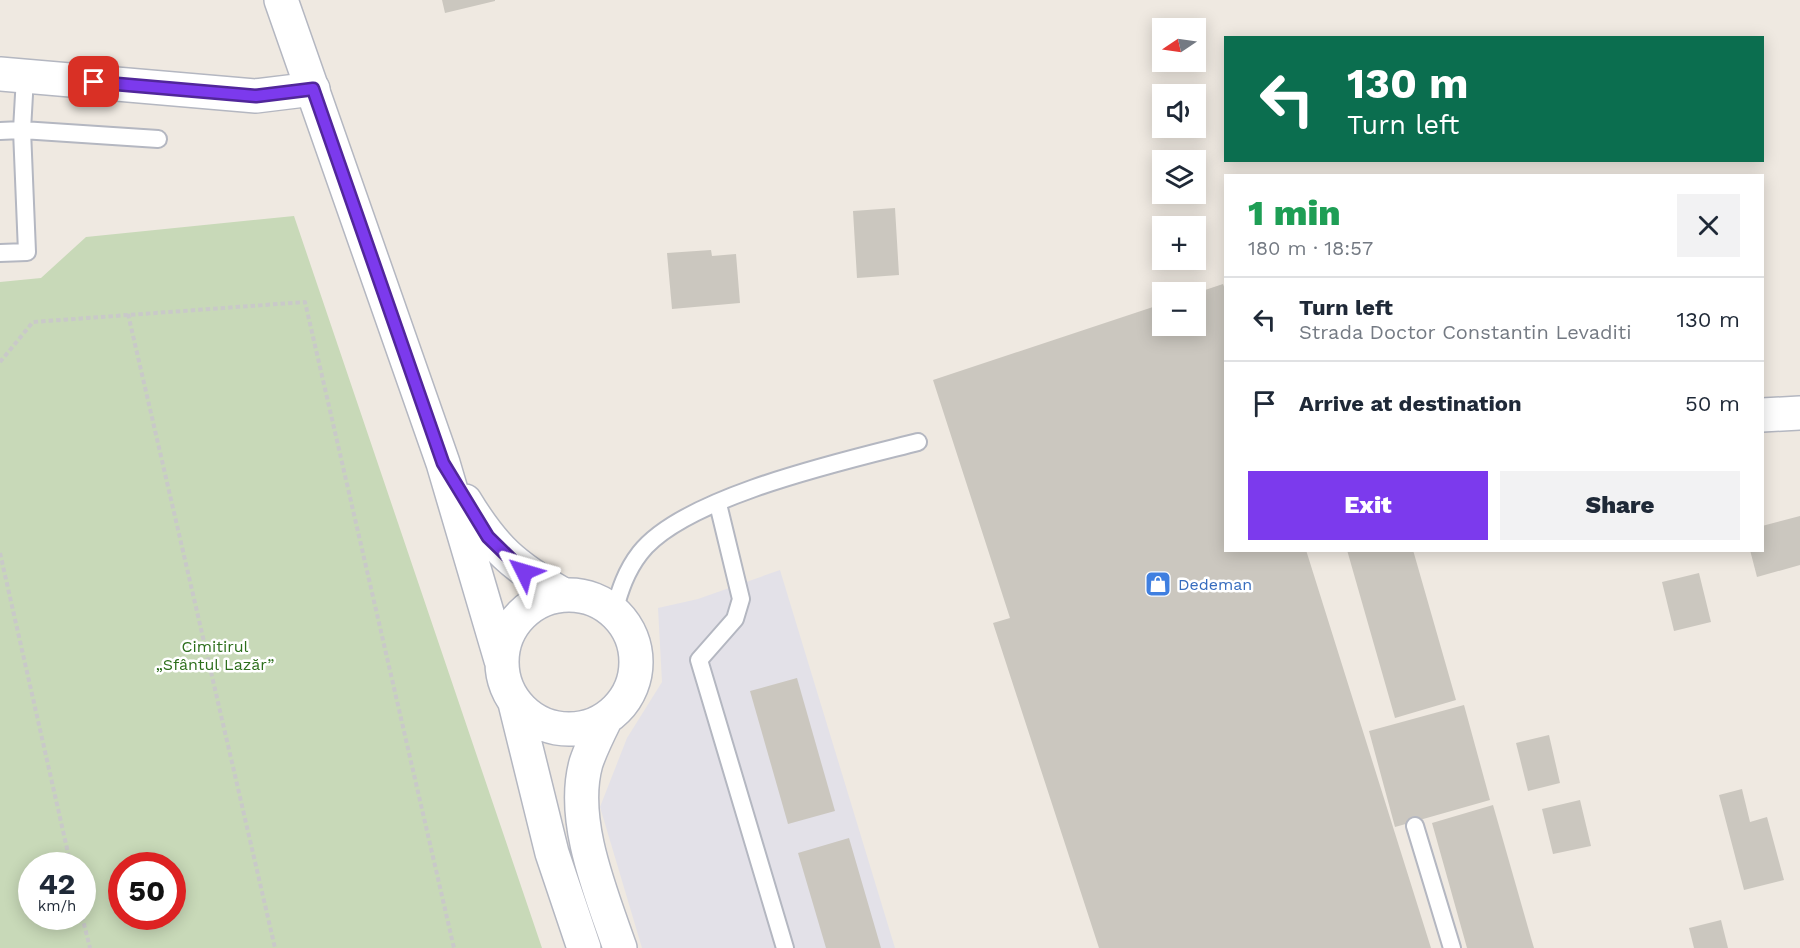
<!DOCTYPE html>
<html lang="en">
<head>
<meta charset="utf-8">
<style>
  body { margin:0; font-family:"Work Sans",sans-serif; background:#f2f2f3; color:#1f2937; height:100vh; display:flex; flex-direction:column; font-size:22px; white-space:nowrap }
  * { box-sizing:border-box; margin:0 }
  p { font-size:20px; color:#747a83 }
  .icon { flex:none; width:33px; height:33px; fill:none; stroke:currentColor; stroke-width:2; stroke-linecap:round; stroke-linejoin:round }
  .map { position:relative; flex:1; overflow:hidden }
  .sheet { position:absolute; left:1224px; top:174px; width:540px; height:378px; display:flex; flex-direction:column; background:#fff; border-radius:0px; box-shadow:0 3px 15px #0003 }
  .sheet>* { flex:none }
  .hud { position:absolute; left:1224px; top:36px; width:540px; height:126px; border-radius:0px; box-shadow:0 3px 15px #0003; background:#0b6e4f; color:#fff; overflow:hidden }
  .needle { width:39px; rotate:257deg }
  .buttons { position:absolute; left:1152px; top:18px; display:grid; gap:12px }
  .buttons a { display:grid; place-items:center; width:54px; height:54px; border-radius:0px; background:#fff; box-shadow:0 3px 15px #0003; font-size:30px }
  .speed { position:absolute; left:18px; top:852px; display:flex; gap:12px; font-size:30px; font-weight:700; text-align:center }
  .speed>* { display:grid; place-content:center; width:78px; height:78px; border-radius:50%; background:#fff; box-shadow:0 3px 15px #0003; line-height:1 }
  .speed small { font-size:15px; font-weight:400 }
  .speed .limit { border:9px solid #d22; background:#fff; color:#111 }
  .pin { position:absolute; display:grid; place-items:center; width:51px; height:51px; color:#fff; margin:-26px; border-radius:12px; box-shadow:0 3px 9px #0006 }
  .me { position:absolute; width:66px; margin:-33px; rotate:310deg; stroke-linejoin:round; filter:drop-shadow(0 0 4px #0008) }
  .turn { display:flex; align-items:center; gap:21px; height:126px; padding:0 24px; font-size:27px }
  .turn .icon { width:78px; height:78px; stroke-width:2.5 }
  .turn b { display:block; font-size:42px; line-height:51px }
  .round { display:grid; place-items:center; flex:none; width:63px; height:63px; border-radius:0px; background:#f2f2f3 }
  .headline { display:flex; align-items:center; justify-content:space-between; height:102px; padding:0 24px }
  h1 { font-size:36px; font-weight:800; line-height:45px; color:#1e9e55 }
  .button { display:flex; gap:12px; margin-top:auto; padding:12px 24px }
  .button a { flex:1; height:69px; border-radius:0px; background:#7c3aed; color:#fff; font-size:24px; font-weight:800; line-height:69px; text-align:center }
  .button a+a { background:#f2f2f3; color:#1f2937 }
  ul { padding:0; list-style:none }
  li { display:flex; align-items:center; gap:18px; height:84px; padding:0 24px; border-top:2px solid #e0e1e3 }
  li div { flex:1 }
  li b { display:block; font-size:22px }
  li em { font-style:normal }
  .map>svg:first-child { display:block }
  .industrial { fill:#e3e1e8 }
  .cemetery { fill:#c8d9b8; fill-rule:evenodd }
  .building { fill:#cbc7bf }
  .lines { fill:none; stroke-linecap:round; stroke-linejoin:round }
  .service-casing { stroke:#b4b7c1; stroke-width:20 }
  .minor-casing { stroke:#b4b7c1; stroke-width:36 }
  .secondary-casing { stroke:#b4b7c1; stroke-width:36 }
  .path { stroke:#c9c9c9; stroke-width:4; stroke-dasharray:4.5 3; stroke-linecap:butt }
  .service { stroke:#fff; stroke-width:16 }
  .minor { stroke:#fff; stroke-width:33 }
  .secondary { stroke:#fff; stroke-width:33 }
  .route-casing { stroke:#51269a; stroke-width:15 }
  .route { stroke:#7c3aed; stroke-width:10 }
  .labels { text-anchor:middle; stroke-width:5; stroke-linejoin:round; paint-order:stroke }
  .shop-label { font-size:16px; fill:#366cbe; stroke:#fff; text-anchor:start }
  .park-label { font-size:16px; fill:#2c6e1b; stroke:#fff }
</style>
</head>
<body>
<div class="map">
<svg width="1800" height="948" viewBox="0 0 1800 948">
  <rect width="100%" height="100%" fill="#efe9e1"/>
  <path class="industrial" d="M780 570 895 948H642L600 807 627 738 662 682 658 608 698 599Z"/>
  <path class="cemetery" d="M294 216 542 948H0V282L41 278 86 237ZM32 866H82V916H32ZM122 866H172V916H122Z"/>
  <path class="building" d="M442 0H495V1L445 13Z
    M895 208 899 275 857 278 853 211Z
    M711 250 712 256 736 254 740 303 672 309 667 253Z
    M1223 284 1226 292V550H1306L1431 948H1099L993 623 1010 618 933 380 1162 304V326H1196V293Z
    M1800 516V565L1757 577 1750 550H1762V526Z
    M1347 550H1413L1456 700 1395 718Z
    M1699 573 1711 622 1674 631 1662 582Z
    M797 678 835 811 788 824 750 691Z
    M1464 705 1490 800 1395 827 1369 731Z
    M1549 735 1560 783 1528 791 1516 743Z
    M1742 789 1750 822 1767 817 1784 880 1744 890 1719 795Z
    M1580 800 1591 846 1553 854 1542 809Z
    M1493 805 1531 938 1534 948H1467L1432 823Z
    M849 838 881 948H826L798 853Z
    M1721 920 1728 948H1694L1689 928Z"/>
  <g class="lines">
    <g class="service-casing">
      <path id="service" d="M0 131 22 130 158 139
        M0 253 27 252 22 130 25 77
        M718 504 741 599 735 619 699 660 785 948
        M614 611C620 590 626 571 640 553 684 496 848 460 918 442
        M1415 826 1452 948"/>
    </g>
    <g class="minor-casing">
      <path id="minor" d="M0 74 256 96 313 89
        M1762 415 1800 413"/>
    </g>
    <g class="secondary-casing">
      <path id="secondary" d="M281 0 443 463 501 660
        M465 501C494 549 514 566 562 594
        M502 662a67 67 0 1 1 134 0a67 67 0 1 1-134 0Z
        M515 703 552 853 584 948
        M605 720C598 734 591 748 586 763 570 820 601 893 620 948"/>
    </g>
    <path class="path" d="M128 314 275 948
      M0 362 33 322 305 302 454 948
      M0 553 71 866
      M82 916 90 948"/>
    <use href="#service" class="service"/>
    <use href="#minor" class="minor"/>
    <use href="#secondary" class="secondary"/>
  </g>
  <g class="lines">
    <g class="route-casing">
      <path id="route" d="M94 82 256 96 313 89 443 463 488 537 524 572"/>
    </g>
    <use href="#route" class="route"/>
  </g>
  <defs>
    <g id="shop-square" transform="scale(1.35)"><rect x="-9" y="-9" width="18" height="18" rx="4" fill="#3f7fe0" stroke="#fff"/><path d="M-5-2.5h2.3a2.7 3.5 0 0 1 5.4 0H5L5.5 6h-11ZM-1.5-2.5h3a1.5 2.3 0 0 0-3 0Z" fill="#fff"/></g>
  </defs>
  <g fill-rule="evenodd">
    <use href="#shop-square" x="1158" y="584"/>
  </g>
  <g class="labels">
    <g class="shop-label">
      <text x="1178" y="590">Dedeman</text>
    </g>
    <g class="park-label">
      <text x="215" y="652">Cimitirul<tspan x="215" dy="18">„Sfântul Lazăr”</tspan></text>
    </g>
  </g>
</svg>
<div class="buttons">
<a><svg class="needle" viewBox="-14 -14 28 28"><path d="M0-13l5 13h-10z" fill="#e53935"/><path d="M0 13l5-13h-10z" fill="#747a83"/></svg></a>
<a><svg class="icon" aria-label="sound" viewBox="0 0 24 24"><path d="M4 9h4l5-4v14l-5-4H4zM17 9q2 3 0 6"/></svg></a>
<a><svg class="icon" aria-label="layers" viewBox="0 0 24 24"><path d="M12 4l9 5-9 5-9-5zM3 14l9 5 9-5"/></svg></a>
<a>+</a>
<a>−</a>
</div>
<div class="speed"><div>42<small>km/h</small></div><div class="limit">50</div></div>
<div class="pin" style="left:94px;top:82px;background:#d93025"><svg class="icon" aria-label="arrive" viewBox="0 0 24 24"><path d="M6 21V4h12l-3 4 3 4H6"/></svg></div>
<svg class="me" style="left:524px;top:572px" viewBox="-20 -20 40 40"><path d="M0-17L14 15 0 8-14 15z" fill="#7c3aed" stroke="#fff" stroke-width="4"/></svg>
<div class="hud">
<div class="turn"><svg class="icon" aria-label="left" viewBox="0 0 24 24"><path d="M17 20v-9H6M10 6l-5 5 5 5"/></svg><div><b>130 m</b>Turn left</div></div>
</div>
<section class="sheet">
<div class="headline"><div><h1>1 min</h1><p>180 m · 18:57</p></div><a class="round"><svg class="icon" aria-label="close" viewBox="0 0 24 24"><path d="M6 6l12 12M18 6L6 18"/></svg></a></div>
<ul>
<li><svg class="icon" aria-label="left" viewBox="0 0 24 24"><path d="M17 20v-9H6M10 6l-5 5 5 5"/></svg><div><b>Turn left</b><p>Strada Doctor Constantin Levaditi</p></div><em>130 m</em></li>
<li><svg class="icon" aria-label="arrive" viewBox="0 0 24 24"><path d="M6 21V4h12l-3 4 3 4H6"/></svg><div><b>Arrive at destination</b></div><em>50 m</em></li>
</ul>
<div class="button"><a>Exit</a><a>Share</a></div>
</section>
</div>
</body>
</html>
